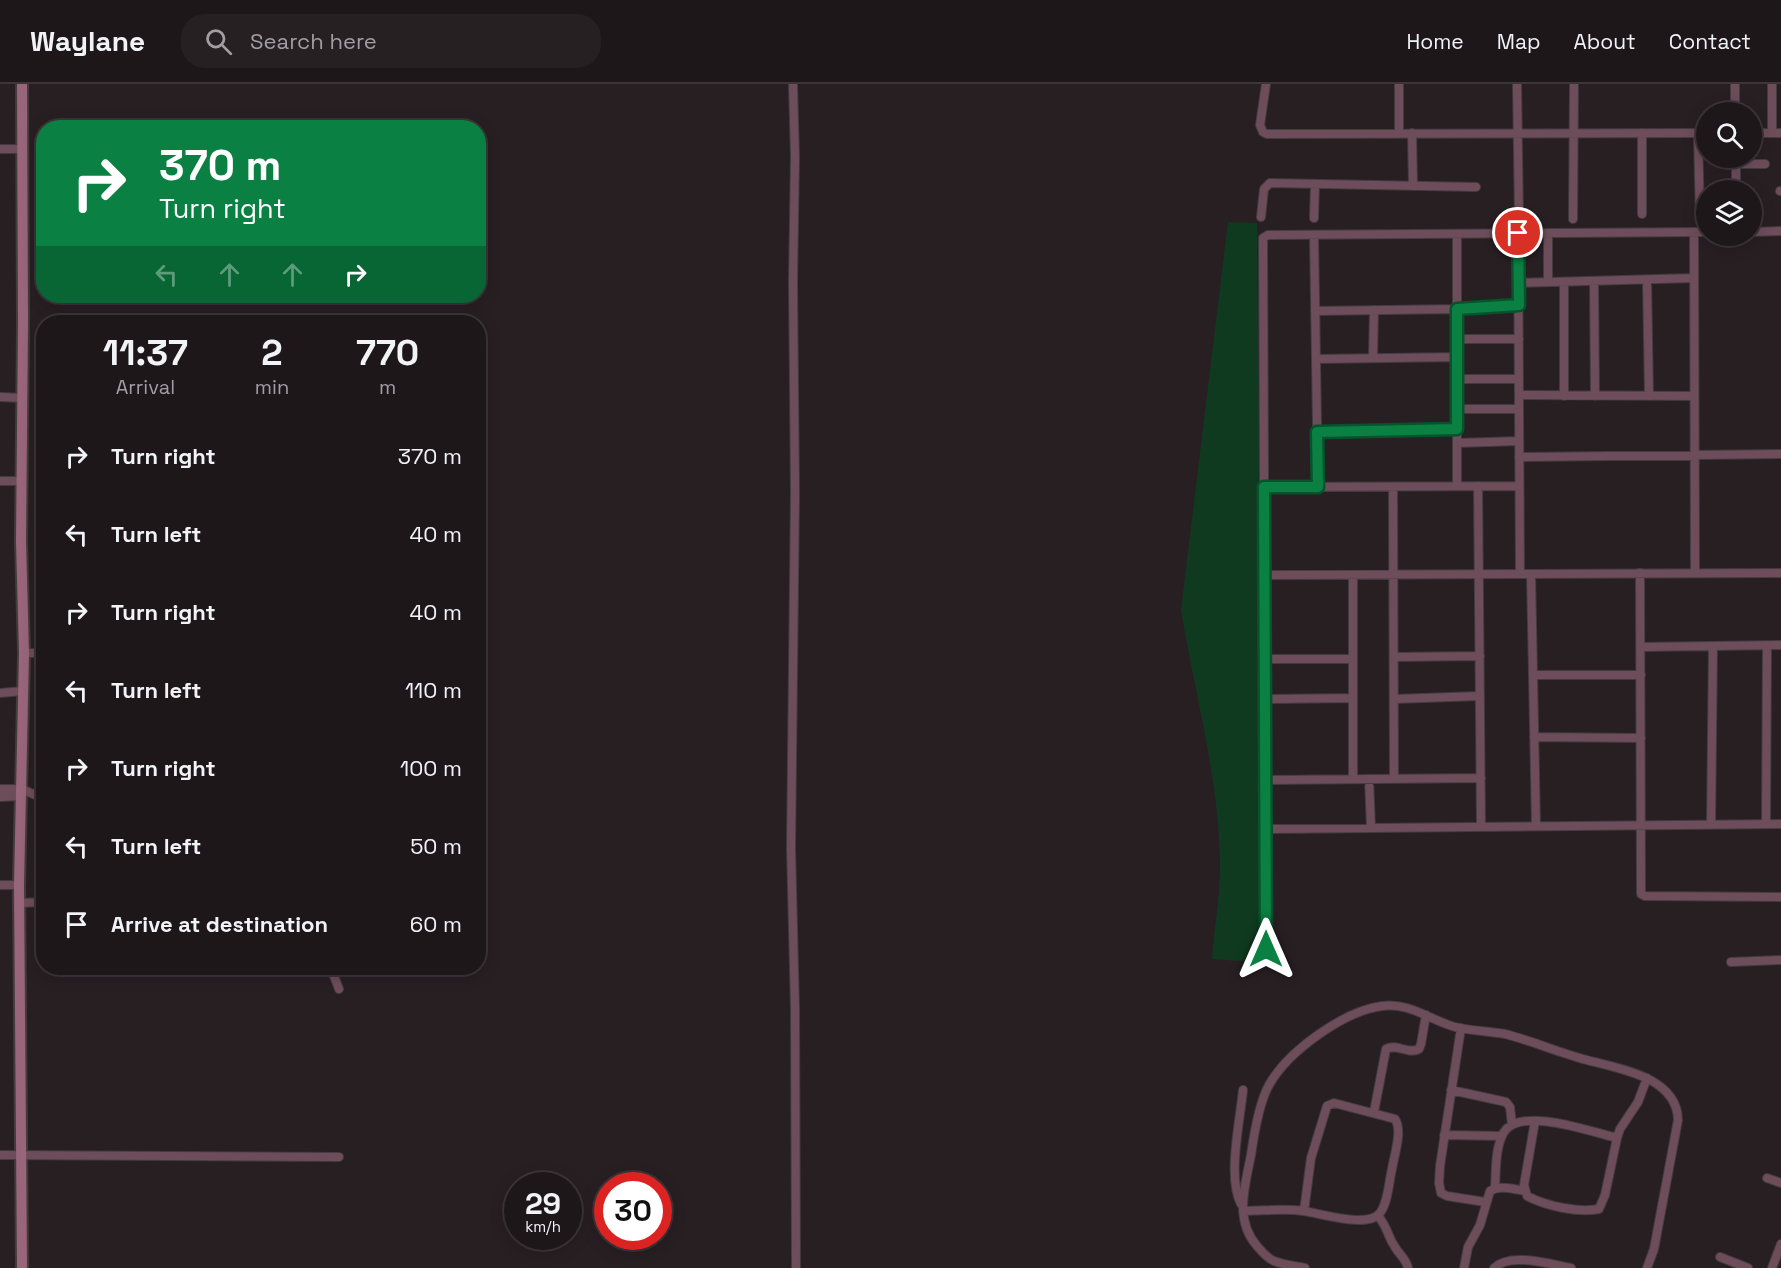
<!DOCTYPE html>
<html lang="en">
<head>
<meta charset="utf-8">
<style>
  body { margin:0; font-family:"Space Grotesk",sans-serif; background:#262023; color:#f1f3f6; height:100vh; display:flex; flex-direction:column; font-size:22px; white-space:nowrap }
  * { box-sizing:border-box; margin:0 }
  p { font-size:20px; color:#a19fa2 }
  .icon { flex:none; width:33px; height:33px; fill:none; stroke:currentColor; stroke-width:2; stroke-linecap:round; stroke-linejoin:round }
  .map { position:relative; flex:1; overflow:hidden }
  .panel { position:absolute; left:36px; top:231px; width:450px; height:660px; display:flex; flex-direction:column; background:#1e171a; border-radius:24px; box-shadow:0 3px 15px #0003,0 0 0 2px #3c3639 }
  .panel>* { flex:none }
  .banner { position:absolute; left:36px; top:36px; width:450px; height:183px; border-radius:24px; box-shadow:0 3px 15px #0003,0 0 0 2px #3c3639; background:#0b8043; color:#fff; overflow:hidden }
  .controls { position:absolute; left:1696px; top:18px; display:grid; gap:12px }
  .controls a { display:grid; place-items:center; width:66px; height:66px; border-radius:50%; background:#1e171a; box-shadow:0 3px 15px #0003,0 0 0 2px #3c3639; font-size:30px }
  .speed { position:absolute; left:504px; top:1088px; display:flex; gap:12px; font-size:30px; font-weight:700; text-align:center }
  .speed>* { display:grid; place-content:center; width:78px; height:78px; border-radius:50%; background:#1e171a; box-shadow:0 3px 15px #0003,0 0 0 2px #3c3639; line-height:1 }
  .speed small { font-size:15px; font-weight:400 }
  .speed .limit { border:9px solid #d22; background:#fff; color:#111 }
  .pin { position:absolute; display:grid; place-items:center; width:51px; height:51px; color:#fff; margin:-26px; border:3px solid #fff; border-radius:50%; box-shadow:0 2px 6px #0007 }
  .me { position:absolute; width:66px; margin:-33px; rotate:0deg; stroke-linejoin:round; filter:drop-shadow(0 0 4px #0008) }
  .turn { display:flex; align-items:center; gap:21px; height:126px; padding:0 24px; font-size:27px }
  .turn .icon { width:78px; height:78px; stroke-width:2.5 }
  .turn b { display:block; font-size:42px; line-height:51px }
  .lanes { display:flex; align-items:center; height:57px; padding:0 24px; background:#0003; justify-content:center; gap:30px; direction:ltr }
  .lanes .off { opacity:.35 }
  .eta { display:flex; justify-content:space-evenly; align-items:center; height:102px; text-align:center }
  .eta b { font-size:36px; font-weight:600; line-height:42px }
  ul { padding:0; list-style:none }
  li { display:flex; align-items:center; gap:18px; height:78px; padding:0 24px }
  li div { flex:1 }
  li b { display:block; font-size:22px }
  li em { font-style:normal }
  header { display:flex; align-items:center; gap:36px; box-sizing:border-box; height:84px; padding:0 30px; background:#1e171a; border-bottom:2px solid #3c3639 }
  header strong { font-size:28px }
  nav { display:flex; gap:33px; margin-inline-start:auto; font-size:21px }
  .search { width:420px; height:54px; background:#262023; display:flex; align-items:center; gap:15px; box-sizing:border-box; padding:0 21px; border-radius:24px; color:#a19fa2; font-size:22px }
  .map>svg:first-child { display:block }
  .green { fill:#103a20 }
  .lines { fill:none; stroke-linecap:round; stroke-linejoin:round }
  .street-casing { stroke:#443b3f; stroke-width:10 }
  .secondary-casing { stroke:#443b3f; stroke-width:14 }
  .street { stroke:#6e4d5a; stroke-width:8 }
  .secondary { stroke:#98657a; stroke-width:10 }
  .route-casing { stroke:#07532c; stroke-width:15 }
  .route { stroke:#0b8043; stroke-width:10 }
</style>
</head>
<body>
<header>
<strong>Waylane</strong>
<div class="search"><svg class="icon" aria-label="search" viewBox="0 0 24 24"><circle cx="10" cy="10" r="6"/><path d="M15 15l6 6"/></svg>Search here</div>
<nav><a>Home</a><a>Map</a><a>About</a><a>Contact</a></nav>
</header>
<div class="map">
<svg width="1781" height="1184" viewBox="0 0 1781 1184">
  <rect width="100%" height="100%" fill="#281f23"/>
  <path class="green" d="M1228 138 1257 139 1262 651 1267 879 1212 875C1214 845 1220 814 1220 784 1220 697 1195 612 1181 526Z"/>
  <g class="lines">
    <g class="street-casing">
      <path id="street" d="M793 0 795 73 793 198 795 409 791 764 795 925 796 1184
        M1266 0 1260 41 1263 48 1267 50 1707 49
        M1399 0V49
        M1517 0 1519 136
        M1735 0V28
        M1772 0V49
        M1412 49 1413 102
        M1642 49V130
        M1698 49 1700 137
        M1752 49H1781
        M0 65H22
        M1736 74V106
        M1736 80H1765
        M1780 107H1781
        M1261 133 1264 105 1270 99 1476 103
        M1314 134 1315 100
        M1573 135 1574 0
        M1694 148 1695 489
        M1752 148 1781 147
        M1518 149 1520 490
        M1314 151 1318 403
        M1647 196 1649 312
        M1594 197 1595 312
        M1548 198V149
        M1519 199 1694 194
        M1315 227 1457 225 1519 221
        M1457 255H1519
        M1373 274 1374 226
        M1316 275 1457 273
        M1457 295H1519
        M1519 311 1694 312
        M1564 312V198
        M0 313 23 314
        M1457 325H1519
        M1317 348 1457 345
        M1457 359 1519 357
        M1519 373 1781 370
        M0 397H21
        M1457 402V150
        M1478 402 1481 743
        M1264 403 1519 402
        M1393 403 1394 695
        M1640 489 1641 810 1645 812 1781 813
        M1531 490 1536 742
        M1264 491 1781 489
        M1353 491V695
        M1641 563 1781 561
        M24 569H44
        M1394 573 1480 572
        M1265 575H1353
        M1533 591H1641
        M0 609 23 607
        M1265 615 1353 614
        M1394 615 1480 612
        M1534 653 1641 654
        M1369 695 1371 744
        M1265 696 1481 694
        M0 705H22L44 715
        M0 713 22 712
        M1766 740 1767 562
        M1711 741 1713 562
        M1265 745 1781 740
        M0 801H19
        M20 819 44 818
        M1266 865 1263 154 1268 151 1707 148
        M1731 878 1781 876
        M328 884 334 892 339 905
        M1461 944 1440 1082 1439 1099 1441 1109 1447 1112 1485 1118
        M1451 1006 1506 1018 1510 1023 1512 1041
        M1374 1028 1386 965C1397 959 1408 971 1419 965L1421 960 1426 931
        M1535 1037 1524 1101 1527 1112C1546 1122 1578 1129 1599 1125L1605 1111 1617 1054 1620 1045 1638 1018 1647 994
        M1444 1051 1502 1052
        M0 1071 339 1073
        M1767 1094 1781 1099
        M1495 1104C1496 1087 1495 1063 1504 1048 1521 1022 1592 1048 1617 1054
        M1241 1120C1227 1094 1240 1037 1243 1006
        M1243 1127C1262 1127 1284 1124 1303 1127 1320 1129 1368 1145 1380 1129 1388 1119 1389 1097 1392 1085 1394 1071 1403 1047 1395 1035L1334 1019 1327 1022 1311 1074 1304 1127
        M1378 1132C1389 1145 1387 1152 1395 1163 1400 1172 1406 1174 1408 1184
        M1720 1173 1748 1184
        M1305 1184C1295 1182 1284 1181 1274 1177 1267 1174 1262 1168 1257 1162 1234 1136 1245 1102 1251 1071 1254 1050 1259 1019 1269 1001 1288 967 1344 927 1382 922 1409 918 1430 936 1455 943 1472 947 1488 947 1505 950 1533 957 1559 969 1587 976 1620 985 1677 993 1678 1036L1654 1165 1647 1184
        M1464 1184 1468 1163 1480 1141 1490 1107C1500 1101 1513 1105 1525 1107
        M1494 1184C1510 1168 1550 1180 1571 1184
        M1772 1184 1781 1160"/>
    </g>
    <g class="secondary-casing">
      <path id="secondary" d="M22 1184 19 801 24 569 21 457 23 240 22 0"/>
    </g>
    <use href="#street" class="street"/>
    <use href="#secondary" class="secondary"/>
  </g>
  <g class="lines">
    <g class="route-casing">
      <path id="route" d="M1266 865 1264 403H1318L1317 348 1457 345V225L1519 221 1518 149"/>
    </g>
    <use href="#route" class="route"/>
  </g>
</svg>
<div class="controls">
<a><svg class="icon" aria-label="search" viewBox="0 0 24 24"><circle cx="10" cy="10" r="6"/><path d="M15 15l6 6"/></svg></a>
<a><svg class="icon" aria-label="layers" viewBox="0 0 24 24"><path d="M12 4l9 5-9 5-9-5zM3 14l9 5 9-5"/></svg></a>
</div>
<div class="speed"><div>29<small>km/h</small></div><div class="limit">30</div></div>
<div class="pin" style="left:1518px;top:149px;background:#d93025"><svg class="icon" aria-label="arrive" viewBox="0 0 24 24"><path d="M6 21V4h12l-3 4 3 4H6"/></svg></div>
<svg class="me" style="left:1266px;top:865px" viewBox="-20 -20 40 40"><path d="M0-17L14 15 0 8-14 15z" fill="#0b8043" stroke="#fff" stroke-width="4"/></svg>
<div class="banner">
<div class="turn"><svg class="icon" aria-label="right" viewBox="0 0 24 24"><path d="M7 20v-9h11M14 6l5 5-5 5"/></svg><div><b>370 m</b>Turn right</div></div>
<div class="lanes"><svg class="icon off" aria-label="left" viewBox="0 0 24 24"><path d="M17 20v-9H6M10 6l-5 5 5 5"/></svg><svg class="icon off" aria-label="ahead" viewBox="0 0 24 24"><path d="M12 20V5M6 11l6-6 6 6"/></svg><svg class="icon off" aria-label="ahead" viewBox="0 0 24 24"><path d="M12 20V5M6 11l6-6 6 6"/></svg><svg class="icon" aria-label="right" viewBox="0 0 24 24"><path d="M7 20v-9h11M14 6l5 5-5 5"/></svg></div>
</div>
<section class="panel">
<div class="eta">
<div><b>11:37</b><p>Arrival</p></div>
<div><b>2</b><p>min</p></div>
<div><b>770</b><p>m</p></div>
</div>
<ul>
<li><svg class="icon" aria-label="right" viewBox="0 0 24 24"><path d="M7 20v-9h11M14 6l5 5-5 5"/></svg><div><b>Turn right</b></div><em>370 m</em></li>
<li><svg class="icon" aria-label="left" viewBox="0 0 24 24"><path d="M17 20v-9H6M10 6l-5 5 5 5"/></svg><div><b>Turn left</b></div><em>40 m</em></li>
<li><svg class="icon" aria-label="right" viewBox="0 0 24 24"><path d="M7 20v-9h11M14 6l5 5-5 5"/></svg><div><b>Turn right</b></div><em>40 m</em></li>
<li><svg class="icon" aria-label="left" viewBox="0 0 24 24"><path d="M17 20v-9H6M10 6l-5 5 5 5"/></svg><div><b>Turn left</b></div><em>110 m</em></li>
<li><svg class="icon" aria-label="right" viewBox="0 0 24 24"><path d="M7 20v-9h11M14 6l5 5-5 5"/></svg><div><b>Turn right</b></div><em>100 m</em></li>
<li><svg class="icon" aria-label="left" viewBox="0 0 24 24"><path d="M17 20v-9H6M10 6l-5 5 5 5"/></svg><div><b>Turn left</b></div><em>50 m</em></li>
<li><svg class="icon" aria-label="arrive" viewBox="0 0 24 24"><path d="M6 21V4h12l-3 4 3 4H6"/></svg><div><b>Arrive at destination</b></div><em>60 m</em></li>
</ul>
</section>
</div>
</body>
</html>
